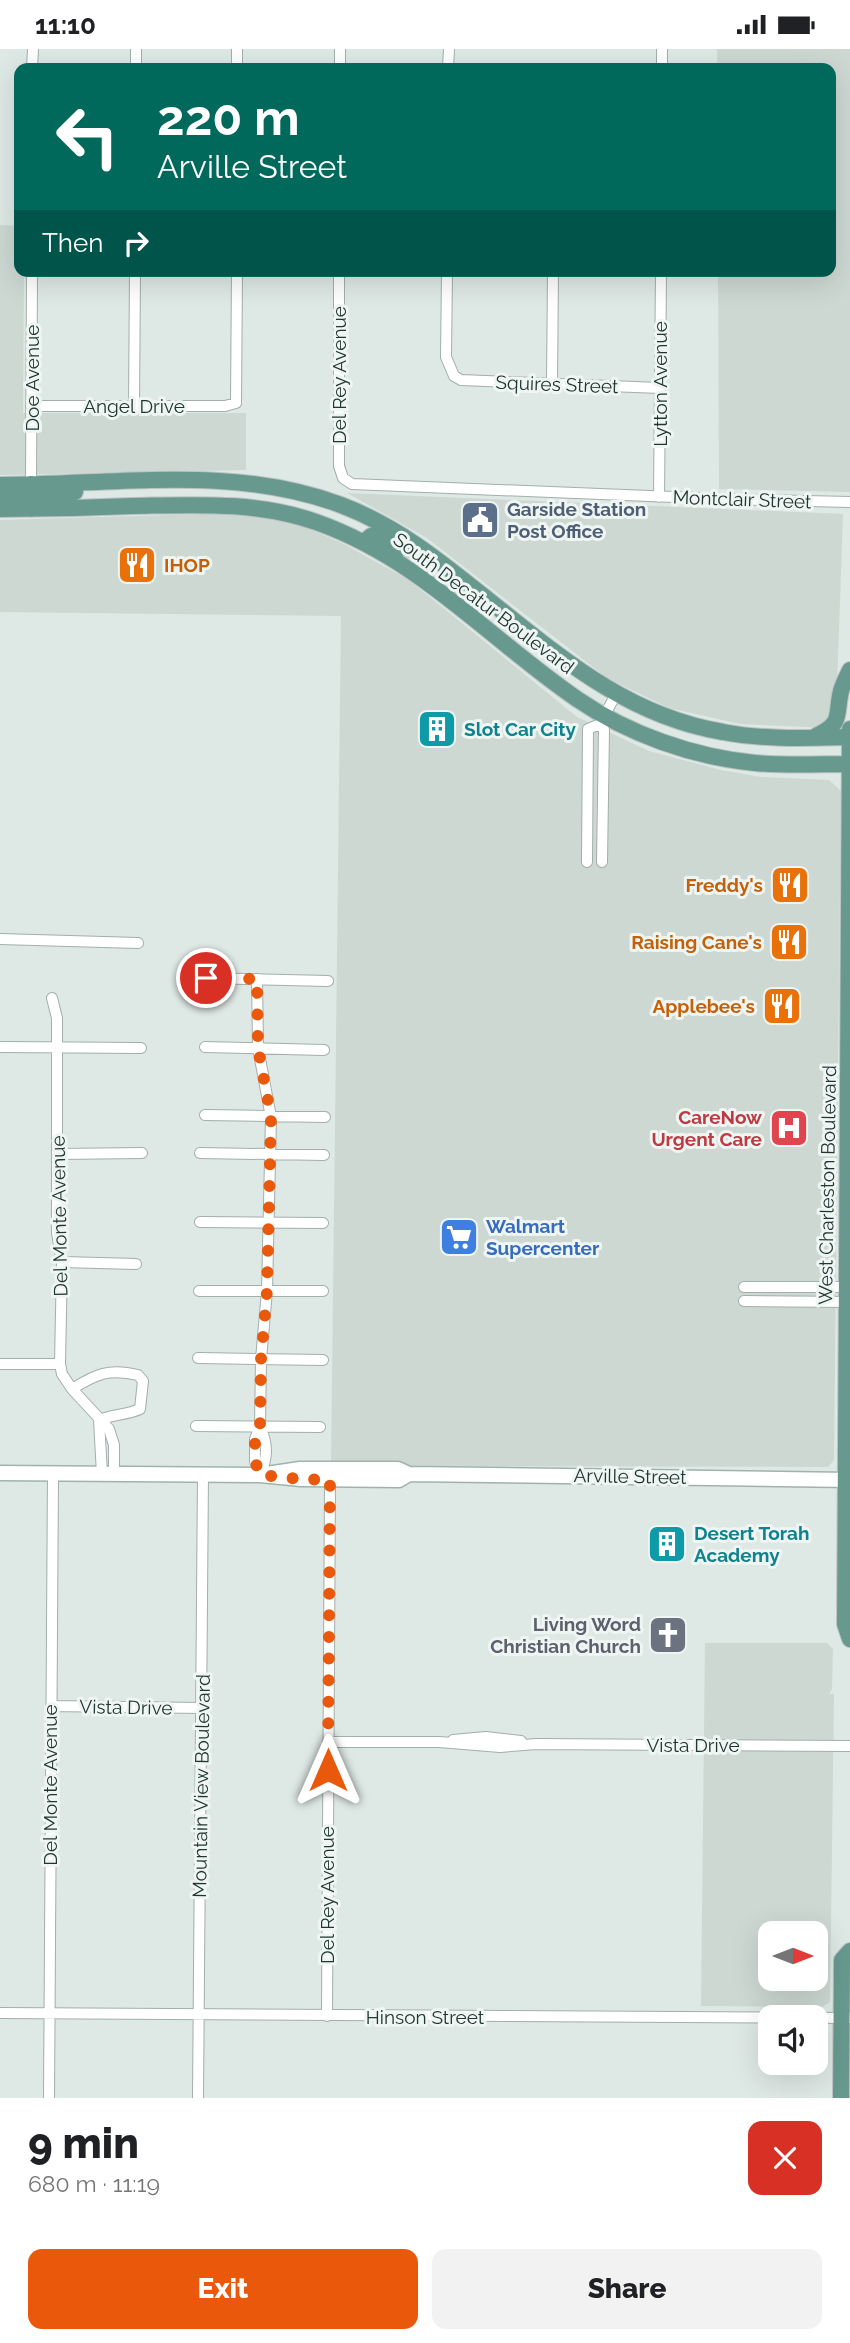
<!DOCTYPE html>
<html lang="en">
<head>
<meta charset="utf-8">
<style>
  body { margin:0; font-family:Raleway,sans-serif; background:#f2f2f2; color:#202124; height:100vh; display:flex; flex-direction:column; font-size:26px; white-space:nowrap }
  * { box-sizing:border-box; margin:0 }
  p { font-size:23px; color:#757577 }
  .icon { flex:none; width:38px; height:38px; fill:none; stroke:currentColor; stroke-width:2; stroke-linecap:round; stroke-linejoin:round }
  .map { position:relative; height:2049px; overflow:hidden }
  .sheet { display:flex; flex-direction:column; background:#fff; flex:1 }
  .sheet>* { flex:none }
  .guide { position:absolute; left:14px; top:14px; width:822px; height:214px; border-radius:14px; box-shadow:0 7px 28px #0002; background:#00695c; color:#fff; overflow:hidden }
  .needle { width:46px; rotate:90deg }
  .tools { position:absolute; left:758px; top:1872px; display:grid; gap:14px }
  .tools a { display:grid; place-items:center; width:70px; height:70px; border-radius:14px; background:#fff; box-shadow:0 7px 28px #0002; font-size:35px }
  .pin { position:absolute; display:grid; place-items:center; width:60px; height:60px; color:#fff; margin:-30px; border:4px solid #fff; border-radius:50%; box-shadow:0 2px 7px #0007 }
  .me { position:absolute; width:77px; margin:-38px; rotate:0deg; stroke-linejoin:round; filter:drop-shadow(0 0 5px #0008) }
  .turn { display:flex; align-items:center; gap:24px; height:147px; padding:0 28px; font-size:32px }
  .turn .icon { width:91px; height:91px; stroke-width:2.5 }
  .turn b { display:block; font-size:49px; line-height:60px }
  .then { display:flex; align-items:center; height:66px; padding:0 28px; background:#0003; gap:14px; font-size:26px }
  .round { display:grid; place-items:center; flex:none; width:74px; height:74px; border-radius:14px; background:#f2f2f2 }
  .head { display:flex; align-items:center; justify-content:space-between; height:119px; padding:0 28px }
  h1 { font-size:42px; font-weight:800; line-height:52px }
  .action { display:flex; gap:14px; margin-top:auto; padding:14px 28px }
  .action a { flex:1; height:80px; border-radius:14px; background:#ea580c; color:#fff; font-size:28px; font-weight:800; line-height:80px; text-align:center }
  .action a+a { background:#f2f2f2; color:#202124 }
  .status { display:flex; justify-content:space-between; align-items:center; height:49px; padding:0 35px; background:#fff; direction:ltr }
  .status svg { height:19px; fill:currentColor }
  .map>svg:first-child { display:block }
  .built { fill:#cdd8d3; fill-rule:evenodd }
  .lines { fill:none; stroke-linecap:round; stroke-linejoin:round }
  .street-casing { stroke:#a2afab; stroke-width:12 }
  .secondary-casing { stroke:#9fb3ac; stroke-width:17 }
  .primary-casing { stroke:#bcc3c2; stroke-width:18 }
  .street { stroke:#fff; stroke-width:10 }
  .secondary { stroke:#fff; stroke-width:14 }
  .primary { stroke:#67998f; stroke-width:16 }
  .route { stroke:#ea580c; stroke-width:12; stroke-dasharray:0 21.6 }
  .labels { text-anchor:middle; stroke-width:6; stroke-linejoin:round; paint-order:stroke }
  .street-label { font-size:19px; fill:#213632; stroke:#eef5f2 }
  .service-label { font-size:19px; font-weight:bold; fill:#4e5e75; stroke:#eef5f2; text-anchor:start }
  .food-label { font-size:19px; font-weight:bold; fill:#c56008; stroke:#eef5f2; text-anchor:end }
  .culture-label { font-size:19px; font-weight:bold; fill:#0d838f; stroke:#eef5f2; text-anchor:start }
  .health-label { font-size:19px; font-weight:bold; fill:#be3a42; stroke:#eef5f2; text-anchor:end }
  .shop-label { font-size:19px; font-weight:bold; fill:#366cbe; stroke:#eef5f2; text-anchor:start }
  .worship-label { font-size:19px; font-weight:bold; fill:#5b616d; stroke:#eef5f2; text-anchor:end }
</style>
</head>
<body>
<div class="status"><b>11:10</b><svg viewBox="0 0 49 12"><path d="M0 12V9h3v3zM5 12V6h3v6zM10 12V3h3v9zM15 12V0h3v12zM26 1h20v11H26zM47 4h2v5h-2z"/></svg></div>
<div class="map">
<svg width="850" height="2049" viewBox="0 0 850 2049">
  <rect width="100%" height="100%" fill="#dee8e4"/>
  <path class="built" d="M717 0H850V443L719 440 718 222H831V19H717Z
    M0 176 19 177V222H24L23 364H246V421L0 426Z
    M347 444 843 465 837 638 826 679 740 675 669 659 607 629 427 489Z
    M236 464 293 473 342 494 409 531 577 668 649 702 721 721 761 728 829 731 841 742 834 1411 828 1418 331 1417 341 567 0 563V471Z
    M705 1594H827L833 1600 832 1640 829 1645H834L830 1953 822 1958 701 1957ZM770 1885H816V1930H770Z"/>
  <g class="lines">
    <g class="street-casing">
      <path id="street" d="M32 19 33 0
        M136 19V0
        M237 19V0
        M340 19V0
        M448 19 449 0
        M662 19V0
        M339 222V417L343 429 352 435 723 450 850 453
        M447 222 446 308 454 327 461 331 660 339
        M552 335 553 222
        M31 357H225L236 354 237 222
        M134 358 135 222
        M31 435 32 222
        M659 448 661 222
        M600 675 604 681 602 813
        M587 813 588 680 600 675 616 645
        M0 890 138 894
        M206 929 328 932
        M257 930 258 999 271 1068 267 1242 261 1310 260 1378 255 1390V1412L260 1426
        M52 949 57 969V1184L62 1213 60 1315 62 1325 72 1340 109 1380 114 1396V1425
        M0 998 141 999
        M205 998 324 1001
        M205 1066 325 1068
        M200 1104 324 1106
        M57 1105 142 1104
        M200 1173 323 1174
        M62 1213 136 1215
        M744 1238H850
        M199 1242H323
        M744 1252 849 1253
        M198 1309 323 1311
        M0 1315H60
        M72 1340C96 1325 109 1319 138 1326L143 1332 140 1360C127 1366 113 1365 99 1371
        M99 1371 102 1425
        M196 1377 320 1378
        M260 1378C268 1395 268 1408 260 1426
        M51 1657 202 1659
        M453 1691 486 1688 521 1692
        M328 1693H439L500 1698 536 1695 850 1697
        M0 1964 850 1969
        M327 1967 330 1431
        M49 2049 53 1424
        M198 2049 203 1425"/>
    </g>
    <g class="secondary-casing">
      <path id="secondary" d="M0 1424 260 1426 301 1430 399 1431 409 1425
        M260 1426 300 1420H398L409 1425 850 1431"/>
    </g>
    <g class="primary-casing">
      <path id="primary" d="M0 436C113 436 232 415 341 456 397 477 441 513 487 550 560 608 627 667 723 683 765 691 808 689 850 688
        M0 448 27 446 31 435
        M0 460C44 460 88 459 132 457 194 456 256 452 316 473 421 510 488 589 577 650 628 685 693 708 755 714 786 717 819 715 850 715
        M32 460 36 450 40 448 75 443
        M364 493 371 487 377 485 400 498 419 501
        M850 680 845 1575 850 1590
        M816 687C844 674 835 666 841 642 843 635 847 627 850 621
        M841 2049 842 1911 850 1902"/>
    </g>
    <use href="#street" class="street"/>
    <use href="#secondary" class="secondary"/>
    <use href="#primary" class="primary"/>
  </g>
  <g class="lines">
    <path class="route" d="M206 929 257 930 258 999 271 1068 267 1242 261 1310 260 1378 255 1390V1412L260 1426 300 1430 330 1431 328 1721"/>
  </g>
  <defs>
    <g id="civic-square" transform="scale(2.0125)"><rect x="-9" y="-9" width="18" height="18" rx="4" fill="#5c6f8a" stroke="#eef5f2"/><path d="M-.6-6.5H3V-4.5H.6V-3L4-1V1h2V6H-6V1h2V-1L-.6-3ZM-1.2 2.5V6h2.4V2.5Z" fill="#fff"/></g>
    <g id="restaurant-square" transform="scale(2.0125)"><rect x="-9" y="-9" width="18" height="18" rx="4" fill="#e8710a" stroke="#eef5f2"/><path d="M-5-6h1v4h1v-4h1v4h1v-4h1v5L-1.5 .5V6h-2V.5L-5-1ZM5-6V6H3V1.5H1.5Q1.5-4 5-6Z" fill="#fff"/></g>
    <g id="building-square" transform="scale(2.0125)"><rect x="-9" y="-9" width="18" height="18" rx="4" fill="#0f9aa8" stroke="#eef5f2"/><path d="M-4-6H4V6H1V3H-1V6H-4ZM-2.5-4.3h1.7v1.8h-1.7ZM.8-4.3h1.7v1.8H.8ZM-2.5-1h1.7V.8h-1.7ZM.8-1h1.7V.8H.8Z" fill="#fff"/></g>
    <g id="hospital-square" transform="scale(2.0125)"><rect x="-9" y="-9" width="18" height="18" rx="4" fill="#e0444e" stroke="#eef5f2"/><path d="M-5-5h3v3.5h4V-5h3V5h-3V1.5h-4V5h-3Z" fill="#fff"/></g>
    <g id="supermarket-square" transform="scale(2.0125)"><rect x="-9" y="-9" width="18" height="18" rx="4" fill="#3f7fe0" stroke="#eef5f2"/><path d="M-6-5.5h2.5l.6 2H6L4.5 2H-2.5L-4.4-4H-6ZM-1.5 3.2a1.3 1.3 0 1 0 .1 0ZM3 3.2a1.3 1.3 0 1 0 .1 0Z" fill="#fff"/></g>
    <g id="church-square" transform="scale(2.0125)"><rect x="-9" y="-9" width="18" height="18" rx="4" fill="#6b7280" stroke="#eef5f2"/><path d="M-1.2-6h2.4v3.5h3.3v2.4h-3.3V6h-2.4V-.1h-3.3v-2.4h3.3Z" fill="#fff"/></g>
  </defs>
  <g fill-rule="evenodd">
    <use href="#civic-square" x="480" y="471"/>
    <use href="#restaurant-square" x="137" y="516"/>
    <use href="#building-square" x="437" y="680"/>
    <use href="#restaurant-square" x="790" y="836"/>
    <use href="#restaurant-square" x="789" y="893"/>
    <use href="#restaurant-square" x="782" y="957"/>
    <use href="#hospital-square" x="789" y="1079"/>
    <use href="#supermarket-square" x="459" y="1188"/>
    <use href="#building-square" x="667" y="1495"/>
    <use href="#church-square" x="668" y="1586"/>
  </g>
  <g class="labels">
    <g class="street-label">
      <text transform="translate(339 326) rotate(-90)" y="7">Del Rey Avenue</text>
      <text transform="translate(32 329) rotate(-90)" y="7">Doe Avenue</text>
      <text transform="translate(557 335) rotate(2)" y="7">Squires Street</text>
      <text transform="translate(660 335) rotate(-90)" y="7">Lytton Avenue</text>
      <text x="134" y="364">Angel Drive</text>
      <text transform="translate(742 450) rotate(2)" y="7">Montclair Street</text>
      <text transform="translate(484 554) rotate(37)" y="7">South Decatur Boulevard</text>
      <text transform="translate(827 1136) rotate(-89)" y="7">West Charleston Boulevard</text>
      <text transform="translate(59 1167) rotate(-91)" y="7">Del Monte Avenue</text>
      <text transform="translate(630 1427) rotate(1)" y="7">Arville Street</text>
      <text transform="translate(126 1658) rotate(1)" y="7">Vista Drive</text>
      <text x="693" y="1703">Vista Drive</text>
      <text transform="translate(50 1736) rotate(-90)" y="7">Del Monte Avenue</text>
      <text transform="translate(201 1737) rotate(-89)" y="7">Mountain View Boulevard</text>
      <text transform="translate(327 1846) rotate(-90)" y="7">Del Rey Avenue</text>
      <text x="425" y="1975">Hinson Street</text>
    </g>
    <g class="service-label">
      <text x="507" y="467">Garside Station<tspan x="507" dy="22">Post Office</tspan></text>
    </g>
    <g class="food-label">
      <text x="164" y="523" text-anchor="start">IHOP</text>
      <text x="763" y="843">Freddy's</text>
      <text x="762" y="900">Raising Cane's</text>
      <text x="755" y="964">Applebee's</text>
    </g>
    <g class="culture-label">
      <text x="464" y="687">Slot Car City</text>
      <text x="694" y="1491">Desert Torah<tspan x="694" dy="22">Academy</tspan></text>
    </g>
    <g class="health-label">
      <text x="762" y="1075">CareNow<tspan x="762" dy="22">Urgent Care</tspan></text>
    </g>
    <g class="shop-label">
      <text x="486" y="1184">Walmart<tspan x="486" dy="22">Supercenter</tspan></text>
    </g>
    <g class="worship-label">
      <text x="641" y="1582">Living Word<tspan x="641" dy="22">Christian Church</tspan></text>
    </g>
  </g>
</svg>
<div class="tools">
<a><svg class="needle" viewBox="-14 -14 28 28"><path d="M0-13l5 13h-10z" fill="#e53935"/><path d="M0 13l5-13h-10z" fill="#757577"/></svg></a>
<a><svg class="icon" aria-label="sound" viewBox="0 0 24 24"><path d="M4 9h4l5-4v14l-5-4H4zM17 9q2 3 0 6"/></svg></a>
</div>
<div class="pin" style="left:206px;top:929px;background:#d93025"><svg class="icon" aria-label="arrive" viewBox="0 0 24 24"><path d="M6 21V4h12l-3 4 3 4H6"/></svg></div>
<svg class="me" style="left:328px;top:1721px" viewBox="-20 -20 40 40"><path d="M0-17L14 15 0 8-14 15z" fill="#ea580c" stroke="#fff" stroke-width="4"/></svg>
<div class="guide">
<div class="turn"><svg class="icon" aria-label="left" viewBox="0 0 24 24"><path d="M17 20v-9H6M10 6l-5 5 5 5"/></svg><div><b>220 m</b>Arville Street</div></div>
<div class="then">Then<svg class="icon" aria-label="right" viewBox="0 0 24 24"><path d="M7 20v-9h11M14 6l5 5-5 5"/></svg></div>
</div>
</div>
<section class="sheet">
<div class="head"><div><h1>9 min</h1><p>680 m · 11:19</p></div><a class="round" style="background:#d93025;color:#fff"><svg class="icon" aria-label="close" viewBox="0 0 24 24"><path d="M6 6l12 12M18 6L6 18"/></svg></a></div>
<div class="action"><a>Exit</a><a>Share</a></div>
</section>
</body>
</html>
